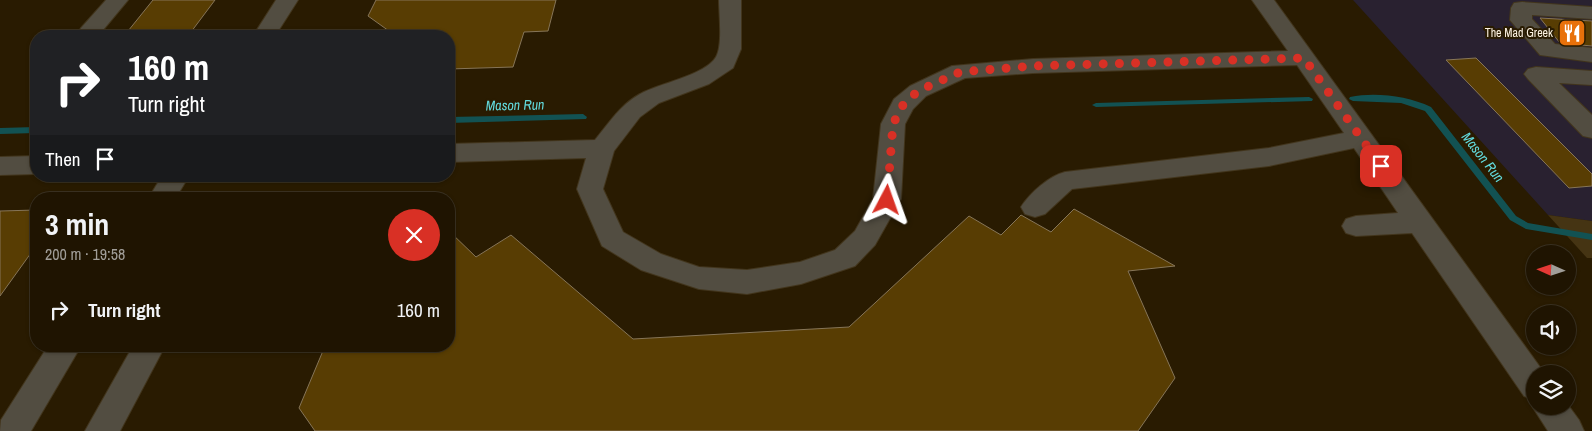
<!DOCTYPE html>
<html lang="en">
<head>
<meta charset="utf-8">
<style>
  body { margin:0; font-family:"Archivo Narrow",sans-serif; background:#2c2110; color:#f1f3f6; height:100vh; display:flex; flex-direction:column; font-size:19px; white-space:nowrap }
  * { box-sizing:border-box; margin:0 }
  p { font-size:16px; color:#a19e99 }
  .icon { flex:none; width:28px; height:28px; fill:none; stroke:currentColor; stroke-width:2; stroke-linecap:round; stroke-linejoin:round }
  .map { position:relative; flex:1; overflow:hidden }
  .sheet { position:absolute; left:30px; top:192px; width:425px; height:160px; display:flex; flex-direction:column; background:#1f1401; border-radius:20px; box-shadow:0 1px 4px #0004,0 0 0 1px #3c3323 }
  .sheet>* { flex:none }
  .banner { position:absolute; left:30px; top:30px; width:425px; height:152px; border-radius:20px; box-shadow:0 1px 4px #0004,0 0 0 1px #3c3323; background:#202124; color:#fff; overflow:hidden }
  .needle { width:32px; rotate:273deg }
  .buttons { position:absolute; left:1526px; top:245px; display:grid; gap:10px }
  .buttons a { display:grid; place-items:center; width:50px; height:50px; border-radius:50%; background:#1f1401; box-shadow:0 1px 4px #0004,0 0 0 1px #3c3323; font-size:25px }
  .pin { position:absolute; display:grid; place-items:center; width:42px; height:42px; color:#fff; margin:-21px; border-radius:10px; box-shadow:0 2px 8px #0006 }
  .me { position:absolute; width:55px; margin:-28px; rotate:4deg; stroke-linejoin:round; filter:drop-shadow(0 0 4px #0008) }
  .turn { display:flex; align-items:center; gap:18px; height:105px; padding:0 15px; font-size:22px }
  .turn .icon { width:65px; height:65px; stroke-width:2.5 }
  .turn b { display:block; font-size:35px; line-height:42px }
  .then { display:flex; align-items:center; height:48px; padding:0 15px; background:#0003; gap:10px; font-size:19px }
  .round { display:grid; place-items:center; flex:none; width:52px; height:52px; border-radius:26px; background:#2c2110 }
  .headline { display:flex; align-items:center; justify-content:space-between; height:85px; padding:0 15px }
  h1 { font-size:30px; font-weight:700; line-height:38px }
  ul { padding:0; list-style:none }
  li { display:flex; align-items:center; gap:15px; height:65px; padding:0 15px }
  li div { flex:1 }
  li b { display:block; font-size:19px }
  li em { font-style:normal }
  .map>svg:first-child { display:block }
  .commercial { fill:#292130 }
  .green { fill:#453413 }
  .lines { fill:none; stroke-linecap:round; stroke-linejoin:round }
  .stream { fill:#125253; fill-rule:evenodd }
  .building { fill:#583d03; stroke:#867558 }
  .minor-casing { stroke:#42351c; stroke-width:2 }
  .minor { fill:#524d41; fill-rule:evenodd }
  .route { stroke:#d93025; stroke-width:9; stroke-dasharray:0 16.2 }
  .labels { text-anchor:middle; stroke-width:4; stroke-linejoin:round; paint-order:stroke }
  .poi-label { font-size:12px; fill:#fcf2e2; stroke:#291b01; text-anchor:end }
  .water-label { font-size:14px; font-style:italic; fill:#62dadc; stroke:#291b01 }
</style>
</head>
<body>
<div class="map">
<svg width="1592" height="431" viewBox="0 0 1592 431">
  <rect width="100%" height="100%" fill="#291b01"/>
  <path class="commercial" d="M1353 0H1592V221L1548 215Z"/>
  <path class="green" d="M1548 215 1592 221V258H1587Z"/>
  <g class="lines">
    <path class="stream" d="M1309 97 1313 99 1312 101 1096 107 1092 105 1096 103Z
      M1350 97C1376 92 1407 96 1431 107L1516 216 1528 223 1592 234V240L1526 229 1510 220 1425 111 1401 103 1353 101 1349 99Z
      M583 114 587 117 586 119 449 123V117Z
      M36 127V133L0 134V128Z"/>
  </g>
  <path class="building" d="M153 0H215L188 36H124Z
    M376 0H556L548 31 524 32 513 67 449 69V36H396L368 16Z
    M1540 18 1592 21V46L1560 43Z
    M1476 58 1592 174V186L1569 188 1446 60Z
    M1074 209 1175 266 1128 271 1175 378 1138 431H315L299 408 325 346H449V231L476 257 511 235 633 339 849 327 969 216 1001 235 1021 215 1051 232Z
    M36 210V246L0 296V211Z"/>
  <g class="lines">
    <g class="minor-casing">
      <path id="minor" d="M106 0H128L98 36H80L78 33 81 28Z
        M276 0H298L275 36H253Z
        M719 0H741V49L733 68 709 84 659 103 640 117 614 151 603 189 623 232 661 254 699 267 747 270 800 262 835 250 855 231 873 199 881 124 894 99 910 86 952 66 1033 59 1288 51 1252 0H1274L1545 374H1535V400L1524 396 1412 233 1356 236 1346 233 1342 226 1346 219 1356 216 1398 213 1354 148 1269 166 1072 189 1045 214 1035 217 1025 214 1021 207C1030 193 1049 176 1065 172L1269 148 1344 133 1297 65 1033 73 965 78 926 96 913 109 905 124 901 199 875 245 855 266 801 284 747 294 699 289 641 270 602 246 577 189 586 158 449 162V144L595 140C609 123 620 105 640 94 657 84 706 75 716 57 723 45 719 15 719 0Z
        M1522 2 1592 7V19L1532 15V19L1555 44 1592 48V62L1540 55 1510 20 1511 8 1514 3Z
        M1536 67 1592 71V85L1559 83 1592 115V138L1583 136 1528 79 1524 74 1528 69Z
        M36 156V174L0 175V157Z
        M162 176H189L175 199H148Z
        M48 346H81L31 431H0L1 420Z
        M133 346H165L120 431H85Z
        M1535 401V406L1568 405 1579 420 1584 431H1548L1532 406Z"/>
    </g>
    <use href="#minor" class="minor"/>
  </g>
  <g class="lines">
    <path class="route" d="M887 200 893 124 903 105 918 91 960 72 1033 66 1304 58 1381 166"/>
  </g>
  <defs>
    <g id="restaurant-square" transform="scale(1.4375)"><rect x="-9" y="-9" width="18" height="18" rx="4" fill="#e8710a" stroke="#291b01"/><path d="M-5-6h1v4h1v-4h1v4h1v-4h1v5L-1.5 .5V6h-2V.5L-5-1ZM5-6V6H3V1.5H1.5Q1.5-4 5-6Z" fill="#fff"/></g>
  </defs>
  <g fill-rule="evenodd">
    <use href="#restaurant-square" x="1572" y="33"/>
  </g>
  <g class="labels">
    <g class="poi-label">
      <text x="1553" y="37">The Mad Greek</text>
    </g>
    <g class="water-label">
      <text transform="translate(515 105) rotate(-1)" y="5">Mason Run</text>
      <text transform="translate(1483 157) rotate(52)" y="5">Mason Run</text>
    </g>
  </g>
</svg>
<div class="buttons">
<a><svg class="needle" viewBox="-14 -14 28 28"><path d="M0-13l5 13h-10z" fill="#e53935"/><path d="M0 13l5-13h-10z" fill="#a19e99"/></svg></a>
<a><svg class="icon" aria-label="sound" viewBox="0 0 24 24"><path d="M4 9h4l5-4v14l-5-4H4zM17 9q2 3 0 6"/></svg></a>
<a><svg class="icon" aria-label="layers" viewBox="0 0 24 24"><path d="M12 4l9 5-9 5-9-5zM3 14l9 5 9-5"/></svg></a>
</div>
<div class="pin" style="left:1381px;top:166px;background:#d93025"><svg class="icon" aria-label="arrive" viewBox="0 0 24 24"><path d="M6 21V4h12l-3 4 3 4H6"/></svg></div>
<svg class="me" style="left:887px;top:200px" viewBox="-20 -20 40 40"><path d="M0-17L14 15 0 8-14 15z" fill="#d93025" stroke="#fff" stroke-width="4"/></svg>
<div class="banner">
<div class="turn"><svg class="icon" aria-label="right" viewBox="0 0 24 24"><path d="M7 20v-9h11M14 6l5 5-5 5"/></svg><div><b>160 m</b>Turn right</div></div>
<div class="then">Then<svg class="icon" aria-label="arrive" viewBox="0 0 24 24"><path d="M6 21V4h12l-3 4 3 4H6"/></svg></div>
</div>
<section class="sheet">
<div class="headline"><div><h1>3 min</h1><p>200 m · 19:58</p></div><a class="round" style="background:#d93025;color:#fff"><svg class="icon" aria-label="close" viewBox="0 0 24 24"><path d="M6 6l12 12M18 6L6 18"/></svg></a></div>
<ul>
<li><svg class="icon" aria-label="right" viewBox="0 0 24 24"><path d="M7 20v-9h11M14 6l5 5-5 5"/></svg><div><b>Turn right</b></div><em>160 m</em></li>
</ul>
</section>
</div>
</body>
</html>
